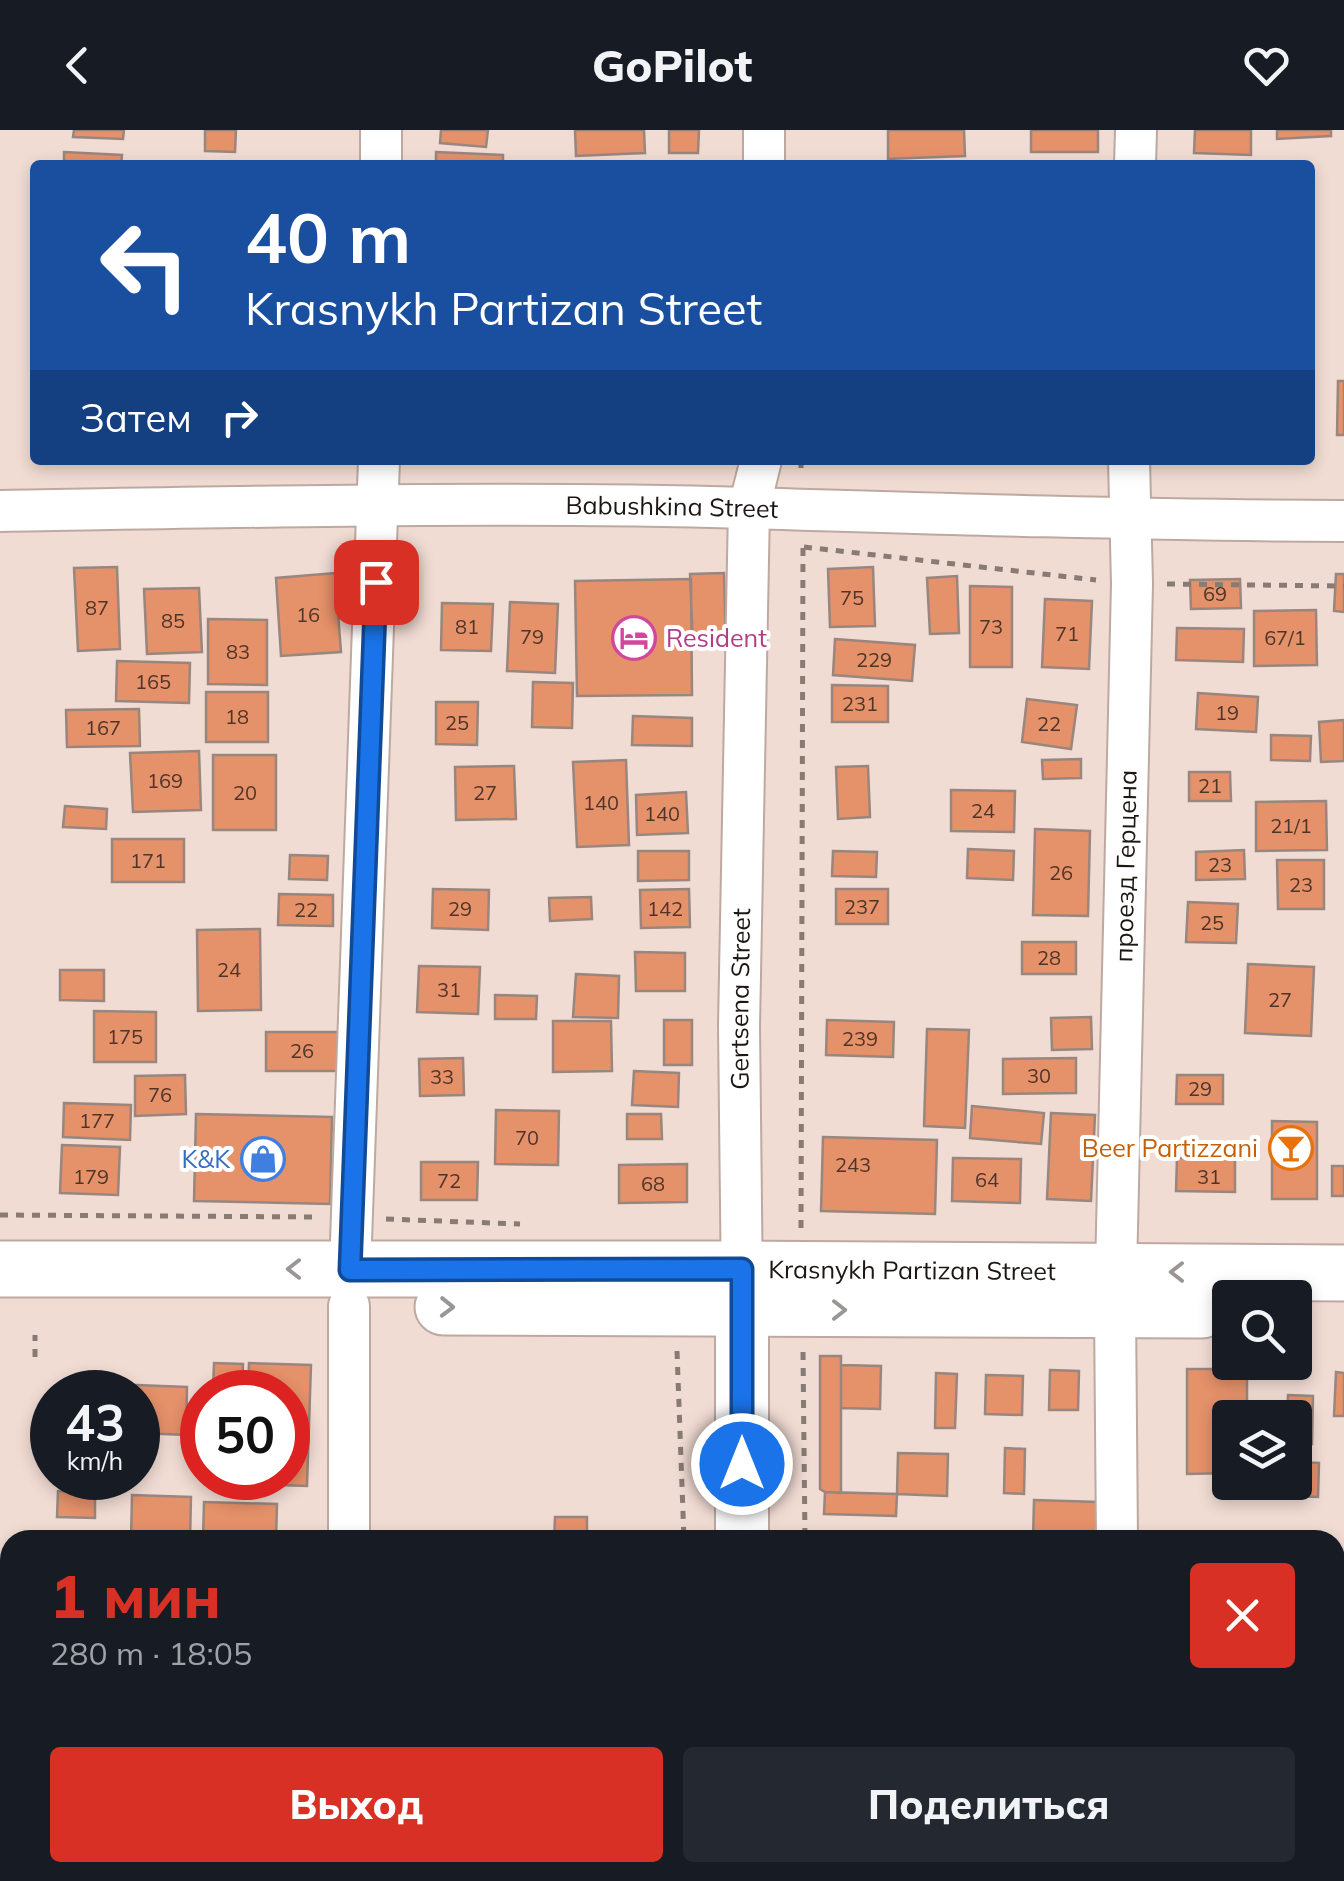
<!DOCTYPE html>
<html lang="ru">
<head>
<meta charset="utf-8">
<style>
  body { margin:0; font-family:Mulish,sans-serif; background:#242831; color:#f1f3f6; height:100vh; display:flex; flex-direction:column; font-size:38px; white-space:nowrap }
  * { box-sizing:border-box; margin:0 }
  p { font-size:32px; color:#9ea1a6 }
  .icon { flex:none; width:55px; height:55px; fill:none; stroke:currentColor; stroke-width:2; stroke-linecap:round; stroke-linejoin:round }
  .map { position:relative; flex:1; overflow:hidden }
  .details { position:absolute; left:0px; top:1400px; width:1345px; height:352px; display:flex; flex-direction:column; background:#171b24; border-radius:30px 30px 0 0; box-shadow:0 5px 15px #0003 }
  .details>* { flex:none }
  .hud { position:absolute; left:30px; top:30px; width:1285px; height:305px; border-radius:10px; box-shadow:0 5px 15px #0003; background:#1a4fa0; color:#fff; overflow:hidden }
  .fabs { position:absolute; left:1212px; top:1150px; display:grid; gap:20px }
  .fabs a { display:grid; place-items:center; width:100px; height:100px; border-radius:10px; background:#171b24; box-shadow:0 5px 15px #0003; font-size:50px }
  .speed { position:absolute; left:30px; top:1240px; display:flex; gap:20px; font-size:50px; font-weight:700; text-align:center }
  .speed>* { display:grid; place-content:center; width:130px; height:130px; border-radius:50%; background:#171b24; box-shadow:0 5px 15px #0003; line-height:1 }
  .speed small { font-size:25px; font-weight:400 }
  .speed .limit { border:15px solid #d22; background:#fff; color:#111 }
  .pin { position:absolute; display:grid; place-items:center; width:85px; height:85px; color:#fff; margin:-42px; border-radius:20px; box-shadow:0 5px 15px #0006 }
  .me { position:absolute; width:110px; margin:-55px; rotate:0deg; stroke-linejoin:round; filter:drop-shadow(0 0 8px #0008) }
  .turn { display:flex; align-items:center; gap:35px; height:210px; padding:0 50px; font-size:45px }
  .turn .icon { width:130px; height:130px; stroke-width:2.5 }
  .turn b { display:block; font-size:70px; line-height:85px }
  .then { display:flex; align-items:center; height:95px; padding:0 50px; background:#0003; gap:20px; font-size:38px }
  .round { display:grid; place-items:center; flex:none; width:105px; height:105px; border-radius:10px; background:#242831 }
  .summary { display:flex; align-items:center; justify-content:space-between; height:170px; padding:0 50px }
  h1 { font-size:60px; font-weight:800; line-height:75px; color:#d93025 }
  .button { display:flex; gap:20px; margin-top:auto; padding:20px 50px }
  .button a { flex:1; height:115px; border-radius:10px; background:#d93025; color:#fff; font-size:40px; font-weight:800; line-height:115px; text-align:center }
  .button a+a { background:#242831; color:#f1f3f6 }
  header { display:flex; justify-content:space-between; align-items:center; height:130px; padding:0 50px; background:#171b24; font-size:45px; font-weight:800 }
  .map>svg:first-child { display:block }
  .building { fill:#e5916a; stroke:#99867e; stroke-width:2.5 }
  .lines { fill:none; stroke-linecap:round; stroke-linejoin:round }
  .minor-casing { stroke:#bda9a0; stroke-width:44 }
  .major-casing { stroke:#bda9a0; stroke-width:56 }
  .highway-casing { stroke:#bda9a0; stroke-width:59 }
  .path { stroke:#887a74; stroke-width:5; stroke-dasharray:8 8; stroke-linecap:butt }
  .minor { stroke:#fff; stroke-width:40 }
  .major { stroke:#fff; stroke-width:52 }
  .highway { stroke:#fff; stroke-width:55 }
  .oneway { stroke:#999695 }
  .route-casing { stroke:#114b97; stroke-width:25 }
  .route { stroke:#1a73e8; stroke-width:18 }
  .labels { text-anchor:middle; stroke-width:8; stroke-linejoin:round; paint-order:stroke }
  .number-label { font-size:20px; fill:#4f3529 }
  .street-label { font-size:25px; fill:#1d1613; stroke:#fff }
  .hotel-label { font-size:25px; fill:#b23c85; stroke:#fff; text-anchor:start }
  .food-label { font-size:25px; fill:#c56008; stroke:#fff; text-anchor:end }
  .shop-label { font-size:25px; fill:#366cbe; stroke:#fff; text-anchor:end }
</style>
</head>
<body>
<header><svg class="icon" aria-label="back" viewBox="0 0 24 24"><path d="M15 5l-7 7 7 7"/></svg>GoPilot<svg class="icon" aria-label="heart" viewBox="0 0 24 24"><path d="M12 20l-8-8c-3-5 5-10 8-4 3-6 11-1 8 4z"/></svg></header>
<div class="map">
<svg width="1344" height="1751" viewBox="0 0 1344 1751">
  <rect width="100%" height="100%" fill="#f1dcd3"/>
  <path class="building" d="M74 0H124L123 9 73 7Z
    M205 0H236L235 22 205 21Z
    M441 0H488L486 17 440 13Z
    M575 0H644L645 23 576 26Z
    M669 0H699L698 23H669Z
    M888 0H964L965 26 888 29Z
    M1031 0H1098V22H1031Z
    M1195 0H1251V25L1194 23Z
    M1277 0H1331V6L1277 9Z
    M64 22 122 25 121 35H64Z
    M436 22 503 25V35H436Z
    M1338 251H1344V305H1337Z
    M117 437 120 519 78 521 74 438Z
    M873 437 875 496 830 497 828 439Z
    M335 443 341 522 281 526 276 448Z
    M724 443 726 517 693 518 690 444Z
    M1336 444H1344V482L1334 481Z
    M957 446 959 503 930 504 927 448Z
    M691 449 692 565 577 566 575 451Z
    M1240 449 1241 478 1191 479 1190 450Z
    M970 456 1012 457V537H970Z
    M199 458 202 522 147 524 144 459Z
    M1045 469 1092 471 1089 539 1042 537Z
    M510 472 558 474 555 543 507 541Z
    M442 473 493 474 491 521 441 520Z
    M1316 480 1317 535 1254 536V481Z
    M208 489 267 490V555L208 554Z
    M1177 498 1244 499 1243 532 1176 530Z
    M835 509 915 515 912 551 833 545Z
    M117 531 190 533 189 573 116 571Z
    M533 552 573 553 572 598 532 597Z
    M832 555 888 556V592H832Z
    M206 562H268V612H206Z
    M1198 563 1258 567 1256 602 1196 599Z
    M1027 569 1077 575 1071 619 1022 612Z
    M436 572H478L477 615 436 614Z
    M139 579 140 616 67 617 66 580Z
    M633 586 692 588V616L632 615Z
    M1344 590V631L1321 632 1319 592Z
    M1271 605 1311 606 1310 631 1271 630Z
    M199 621 201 680 133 682 130 623Z
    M213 625H276V700H213Z
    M1081 629V648L1043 649 1042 630Z
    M626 630 629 715 577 717 573 632Z
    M514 636 516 689 456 690 455 637Z
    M868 636 870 687 838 689 836 637Z
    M1189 642H1230L1231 671H1189Z
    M951 660 1015 661 1014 702 951 701Z
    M686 662 688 703 637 705 636 665Z
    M1326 671 1327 720 1256 721V672Z
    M65 676 107 679 106 699 63 697Z
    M1035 699 1090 701 1088 786 1033 785Z
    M112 709H184V752H112Z
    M968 719 1014 721 1013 750 967 748Z
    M1244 720 1245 749 1196 750V722Z
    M638 721H689V750L638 751Z
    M833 721 877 722 876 747 832 746Z
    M290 725 328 726 327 750 289 749Z
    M1277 730H1324V779H1278Z
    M433 759 489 760 488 800 432 798Z
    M689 759 690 797 641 798 640 760Z
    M836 759H888V794H836Z
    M279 764 333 765V796L278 795Z
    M591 767 592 789 550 791 549 768Z
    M1188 772 1238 774 1236 813 1186 812Z
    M260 799 261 880 198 881 197 800Z
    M1022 812H1076V844H1022Z
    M635 822 685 823V861H636Z
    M1248 834 1314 837 1311 906 1245 903Z
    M419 836 480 837 478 884 417 882Z
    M60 840H104V871L60 870Z
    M576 844 619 846 618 888 573 887Z
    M495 865 537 866 536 889H495Z
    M94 881 156 882V932H94Z
    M1091 887 1092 919 1052 920 1051 888Z
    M664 890H692V935H664Z
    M827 890 894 892 893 927 826 925Z
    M553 891H611L612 941 553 942Z
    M927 899 969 900 965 998 924 996Z
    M266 902H339V941H266Z
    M463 928 464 965 420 966 419 929Z
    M1076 928V963L1003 964V929Z
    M634 941 679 943 678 977 632 975Z
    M185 945 186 984 135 986V946Z
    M1177 945H1223V974H1176Z
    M64 973 131 975 130 1010 63 1007Z
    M972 976 1044 983 1041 1014 970 1008Z
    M496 980 559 981 558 1035 495 1034Z
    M1051 983 1095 985 1091 1071 1047 1069Z
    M196 984 332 987 330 1074 194 1071Z
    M627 984H661L662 1009H627Z
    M1272 991 1317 992V1069H1272Z
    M823 1007 937 1010 935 1084 821 1081Z
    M62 1015 120 1017 118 1065 60 1063Z
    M953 1028 1021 1029 1020 1073 952 1071Z
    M1177 1028H1235V1062L1176 1061Z
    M421 1032H478L477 1070H421Z
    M687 1034V1072L619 1073V1035Z
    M1332 1036H1344V1066H1332Z
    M820 1226H841V1363L825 1362 820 1359Z
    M214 1233 243 1234 242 1262H213Z
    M249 1233 311 1235 307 1356 245 1354V1348H288V1262H248Z
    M841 1235 881 1236 880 1279 841 1278Z
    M1187 1239H1247V1288H1230V1343L1187 1344Z
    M1050 1240 1079 1241 1078 1280H1049Z
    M1336 1242 1344 1243V1286H1334Z
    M936 1243 957 1244 955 1298H935Z
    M986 1245 1023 1246 1022 1285 985 1284Z
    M75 1252H105V1262H74Z
    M136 1255 187 1257 186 1305 138 1303Z
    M1288 1265 1313 1266 1312 1314H1295V1288H1287Z
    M1005 1318 1025 1319 1024 1364 1004 1363Z
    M898 1323 948 1324 947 1366 897 1364Z
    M1295 1332 1319 1333 1318 1367 1292 1366Z
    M58 1361 95 1362V1388L57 1387Z
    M825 1362 897 1364 896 1386 824 1384Z
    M132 1365 191 1367 190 1410H131Z
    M1034 1370 1098 1372 1097 1410H1033Z
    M204 1372 277 1374 276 1410H203Z
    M555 1387H587V1410H554Z
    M1200 1402 1252 1404V1410H1200Z
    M1335 1636H1344V1693H1335Z
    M1338 1707H1344V1751H1337Z
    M555 1742H683V1751L554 1750Z
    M1231 1742H1297L1296 1751H1231Z"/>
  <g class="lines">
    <g class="minor-casing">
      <g id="minor">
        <path d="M381 35V0"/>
        <path d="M764 35V0"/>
        <path d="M1135 35 1136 0"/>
        <path id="s1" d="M0 381C249 377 498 371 748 378 946 384 1145 390 1344 391"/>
        <path d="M350 1139 379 330"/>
        <path id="s2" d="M1116 1141 1132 454 1129 330"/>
        <path id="s3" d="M742 1164 739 896 749 378 761 330"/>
        <path d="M1115 1180 1117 1410"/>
        <path d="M349 1410V1176"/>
        <path d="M349 1742V1751"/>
        <path d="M1120 1742V1751"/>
      </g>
    </g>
    <g class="major-casing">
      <path id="major" d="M742 1180V1410
        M743 1742V1751"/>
    </g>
    <g class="highway-casing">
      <g id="highway">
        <path id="s4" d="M0 1139H742L1344 1143"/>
        <path d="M443 1177 1202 1180"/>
      </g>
    </g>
    <path class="path" d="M801 330V345
      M804 417 1096 450
      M1167 454 1344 456
      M0 1085 320 1087
      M386 1089 520 1094
      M801 1098 803 416
      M677 1221 684 1410
      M803 1222 805 1410
      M35 1227V1205
      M807 1742V1751
      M692 1751V1742"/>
    <use href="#minor" class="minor"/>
    <use href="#major" class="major"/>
    <use href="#highway" class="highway"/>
  </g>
  <defs><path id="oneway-chevron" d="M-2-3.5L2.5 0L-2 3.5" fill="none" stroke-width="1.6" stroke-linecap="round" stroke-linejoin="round" transform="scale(2.5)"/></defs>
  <g class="oneway">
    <use href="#oneway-chevron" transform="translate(294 1139) rotate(180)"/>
    <use href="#oneway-chevron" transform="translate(1177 1142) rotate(-180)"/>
    <use href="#oneway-chevron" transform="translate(447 1177) rotate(1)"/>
    <use href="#oneway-chevron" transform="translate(839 1180)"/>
  </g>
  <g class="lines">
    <g class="route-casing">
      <path id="route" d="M376 452 350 1140 742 1139V1334"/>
    </g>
    <use href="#route" class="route"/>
  </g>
  <defs>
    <g id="hotel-ring" transform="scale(2.25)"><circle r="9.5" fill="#fff" stroke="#d1479c" stroke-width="1.5"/><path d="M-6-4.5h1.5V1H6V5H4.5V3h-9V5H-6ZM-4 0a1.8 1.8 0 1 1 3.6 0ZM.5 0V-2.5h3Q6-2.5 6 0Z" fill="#d1479c"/></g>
    <g id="bar-ring" transform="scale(2.25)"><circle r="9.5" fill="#fff" stroke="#e8710a" stroke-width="1.5"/><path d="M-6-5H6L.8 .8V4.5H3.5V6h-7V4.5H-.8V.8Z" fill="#e8710a"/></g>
    <g id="shop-ring" transform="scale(2.25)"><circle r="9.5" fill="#fff" stroke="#3f7fe0" stroke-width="1.5"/><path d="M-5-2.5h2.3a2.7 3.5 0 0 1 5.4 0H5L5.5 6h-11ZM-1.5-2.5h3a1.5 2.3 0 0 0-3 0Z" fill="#3f7fe0"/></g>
  </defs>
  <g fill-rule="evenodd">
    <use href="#hotel-ring" x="634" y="508"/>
    <use href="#bar-ring" x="1291" y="1018"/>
    <use href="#shop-ring" x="263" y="1029"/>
  </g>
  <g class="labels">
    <g class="number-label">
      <text x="1215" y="471">69</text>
      <text x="852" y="475">75</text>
      <text x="97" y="485">87</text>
      <text x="308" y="492">16</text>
      <text x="173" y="498">85</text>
      <text x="467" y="504">81</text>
      <text x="991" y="504">73</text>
      <text x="1067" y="511">71</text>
      <text x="532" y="514">79</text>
      <text x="1285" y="515">67/1</text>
      <text x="238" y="529">83</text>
      <text x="874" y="537">229</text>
      <text x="153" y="559">165</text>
      <text x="860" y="581">231</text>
      <text x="1227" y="590">19</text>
      <text x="237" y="594">18</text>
      <text x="457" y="600">25</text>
      <text x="1049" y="601">22</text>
      <text x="103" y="605">167</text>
      <text x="165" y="658">169</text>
      <text x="1210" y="663">21</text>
      <text x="245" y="670">20</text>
      <text x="485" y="670">27</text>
      <text x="601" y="680">140</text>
      <text x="983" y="688">24</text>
      <text x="662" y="691">140</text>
      <text x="1291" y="703">21/1</text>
      <text x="148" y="738">171</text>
      <text x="1220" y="742">23</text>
      <text x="1061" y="750">26</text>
      <text x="1301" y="762">23</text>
      <text x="862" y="784">237</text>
      <text x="460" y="786">29</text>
      <text x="665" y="786">142</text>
      <text x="306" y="787">22</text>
      <text x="1212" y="800">25</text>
      <text x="1049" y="835">28</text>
      <text x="229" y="847">24</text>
      <text x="449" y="867">31</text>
      <text x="1280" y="877">27</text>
      <text x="125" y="914">175</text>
      <text x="860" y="916">239</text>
      <text x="302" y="928">26</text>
      <text x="1039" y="953">30</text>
      <text x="442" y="954">33</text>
      <text x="1200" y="966">29</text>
      <text x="160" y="972">76</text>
      <text x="97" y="998">177</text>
      <text x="527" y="1015">70</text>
      <text x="853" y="1042">243</text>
      <text x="91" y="1054">179</text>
      <text x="1209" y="1054">31</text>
      <text x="987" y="1057">64</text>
      <text x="449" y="1058">72</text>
      <text x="653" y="1061">68</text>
    </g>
    <g class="street-label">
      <text dy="9" stroke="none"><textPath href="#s1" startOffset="672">Babushkina Street</textPath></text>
      <text dy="9" stroke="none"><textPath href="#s2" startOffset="405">проезд Герцена</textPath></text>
      <text dy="9" stroke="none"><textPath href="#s3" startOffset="295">Gertsena Street</textPath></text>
      <text dy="9" stroke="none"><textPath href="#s4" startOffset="912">Krasnykh Partizan Street</textPath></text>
    </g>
    <g class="hotel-label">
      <text x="666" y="517">Resident</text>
    </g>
    <g class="food-label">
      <text x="1258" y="1027">Beer Partizzani</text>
    </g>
    <g class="shop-label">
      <text x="230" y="1038">K&amp;K</text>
    </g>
  </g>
</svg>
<div class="fabs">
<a><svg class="icon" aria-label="search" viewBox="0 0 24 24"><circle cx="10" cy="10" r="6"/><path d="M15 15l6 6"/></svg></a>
<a><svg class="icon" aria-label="layers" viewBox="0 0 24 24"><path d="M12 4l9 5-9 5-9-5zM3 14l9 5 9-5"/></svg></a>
</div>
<div class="speed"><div>43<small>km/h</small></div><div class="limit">50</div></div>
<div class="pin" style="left:376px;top:452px;background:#d93025"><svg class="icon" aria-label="arrive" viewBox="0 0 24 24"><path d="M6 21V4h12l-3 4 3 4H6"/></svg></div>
<svg class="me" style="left:742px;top:1334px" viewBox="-20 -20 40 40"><circle r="17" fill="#1a73e8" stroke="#fff" stroke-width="3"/><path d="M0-11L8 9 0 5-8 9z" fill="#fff"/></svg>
<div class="hud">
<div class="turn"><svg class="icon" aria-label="left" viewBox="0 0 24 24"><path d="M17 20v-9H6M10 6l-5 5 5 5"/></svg><div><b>40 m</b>Krasnykh Partizan Street</div></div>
<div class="then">Затем<svg class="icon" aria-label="right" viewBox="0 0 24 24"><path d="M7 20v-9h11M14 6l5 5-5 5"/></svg></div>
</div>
<section class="details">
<div class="summary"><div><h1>1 мин</h1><p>280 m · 18:05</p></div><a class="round" style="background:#d93025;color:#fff"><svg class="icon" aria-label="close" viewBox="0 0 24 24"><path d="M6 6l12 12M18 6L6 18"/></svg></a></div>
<div class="button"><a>Выход</a><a>Поделиться</a></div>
</section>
</div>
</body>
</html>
